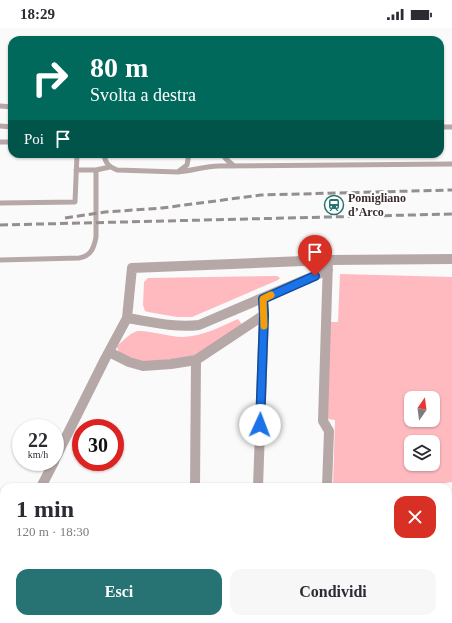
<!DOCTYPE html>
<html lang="it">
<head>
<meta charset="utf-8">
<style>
  body { margin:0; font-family:"Times New Roman",serif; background:#f7f7f7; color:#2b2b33; height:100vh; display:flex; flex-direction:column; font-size:15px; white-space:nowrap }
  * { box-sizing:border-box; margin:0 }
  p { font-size:13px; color:#7c7c81 }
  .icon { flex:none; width:22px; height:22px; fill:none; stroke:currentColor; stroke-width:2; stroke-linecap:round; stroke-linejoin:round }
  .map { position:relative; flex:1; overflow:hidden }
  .side { position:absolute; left:0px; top:455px; width:452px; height:140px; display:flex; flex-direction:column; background:#fff; border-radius:12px 12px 0 0; box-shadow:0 1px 3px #0004 }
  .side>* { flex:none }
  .guide { position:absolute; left:8px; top:8px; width:436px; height:122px; border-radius:12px; box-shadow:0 1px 3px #0004; background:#00695c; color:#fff; overflow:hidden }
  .needle { width:26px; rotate:14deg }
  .tools { position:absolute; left:404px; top:363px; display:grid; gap:8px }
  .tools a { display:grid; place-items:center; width:36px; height:36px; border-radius:8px; background:#fff; box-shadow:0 1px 3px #0004; font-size:20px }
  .speed { position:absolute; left:12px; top:391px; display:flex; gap:8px; font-size:20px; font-weight:700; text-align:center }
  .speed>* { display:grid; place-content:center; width:52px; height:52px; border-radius:50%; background:#fff; box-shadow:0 1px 3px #0004; line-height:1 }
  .speed small { font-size:10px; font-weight:400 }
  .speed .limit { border:6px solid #d22; background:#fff; color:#111 }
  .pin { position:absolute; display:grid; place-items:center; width:34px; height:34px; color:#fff; margin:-41px -17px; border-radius:50% 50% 50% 0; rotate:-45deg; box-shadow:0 0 4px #0007 }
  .pin .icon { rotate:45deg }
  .me { position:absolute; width:44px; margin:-22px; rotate:2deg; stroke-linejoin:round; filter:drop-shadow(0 0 3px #0008) }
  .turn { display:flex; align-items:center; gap:14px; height:84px; padding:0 16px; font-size:18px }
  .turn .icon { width:52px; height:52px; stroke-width:2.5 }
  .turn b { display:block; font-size:28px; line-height:34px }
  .then { display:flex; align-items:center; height:38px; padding:0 16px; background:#0003; gap:8px; font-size:15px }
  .round { display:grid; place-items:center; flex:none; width:42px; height:42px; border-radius:12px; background:#f7f7f7 }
  .headline { display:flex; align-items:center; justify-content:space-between; height:68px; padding:0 16px }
  h1 { font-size:24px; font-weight:800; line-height:30px }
  .cta { display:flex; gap:8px; margin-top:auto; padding:8px 16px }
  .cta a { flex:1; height:46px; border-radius:12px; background:#277272; color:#fff; font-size:16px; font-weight:800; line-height:46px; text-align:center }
  .cta a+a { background:#f7f7f7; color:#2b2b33 }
  .status { display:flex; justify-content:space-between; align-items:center; height:28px; padding:0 20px; background:#fff; direction:ltr }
  .status svg { height:11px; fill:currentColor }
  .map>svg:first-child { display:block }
  .grass { fill:#febabe; fill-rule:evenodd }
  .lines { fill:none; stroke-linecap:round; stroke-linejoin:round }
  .path { stroke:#bbb7b7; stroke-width:2; stroke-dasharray:1 3; stroke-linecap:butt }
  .lane { stroke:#b7a8a8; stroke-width:5 }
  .street { stroke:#b7a8a8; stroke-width:10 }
  .primary { stroke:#7d6465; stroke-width:10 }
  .rail { stroke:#948e8e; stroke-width:3; stroke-dasharray:8 4; stroke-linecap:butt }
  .route-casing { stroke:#114b97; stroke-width:10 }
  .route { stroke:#1a73e8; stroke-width:7 }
  .slow { stroke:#f59e0b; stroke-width:7 }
  .labels { text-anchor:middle; stroke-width:4; stroke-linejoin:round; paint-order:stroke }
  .poi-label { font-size:12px; font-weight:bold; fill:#392c2d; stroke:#fff; text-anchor:start }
</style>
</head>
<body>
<div class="status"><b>18:29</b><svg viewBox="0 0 49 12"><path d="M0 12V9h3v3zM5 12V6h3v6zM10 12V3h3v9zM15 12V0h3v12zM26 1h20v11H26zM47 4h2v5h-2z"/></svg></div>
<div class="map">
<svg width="452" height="595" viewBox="0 0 452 595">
  <rect width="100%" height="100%" fill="#fafafa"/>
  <path class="grass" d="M340 246 452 249V454L421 459H333L335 392 327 391 330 294H338ZM411 370H433V392H411ZM411 414H433V436H411Z
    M277 248 280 250 278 252 192 289H177L148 284 145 283 143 277 144 254 148 250Z
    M238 291 243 298 192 329 142 334 119 325 117 319 118 317C123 313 129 306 135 304 142 300 172 310 183 309 203 308 220 299 238 291Z"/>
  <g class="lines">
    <path class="path" d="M448 489 452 488
      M0 490 4 491"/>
    <path class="lane" d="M0 78 12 79
      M0 98 12 99
      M440 99H452
      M0 114H12
      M104 126C105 135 109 139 117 142L178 144C192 143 205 138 219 138L452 136
      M222 126 226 131 234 138
      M76 142H96
      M179 143 187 137 189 126
      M0 175 75 174 77 126
      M0 232 79 230C91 228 94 220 96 209V142L110 139"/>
    <path class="street" d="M127 290C152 294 175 300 199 297L328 242
      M109 324 129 334 143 338 171 336 196 332 264 287
      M55 431 105 331 127 290 132 240 328 232 452 231
      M41 459 54 434
      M195 459 196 332
      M258 459 264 287 263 271
      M327 459 329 403 323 393 328 232
      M0 571 4 552"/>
    <path class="primary" d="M448 545H452
      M0 546H4"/>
    <path class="rail" d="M65 190 105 184 162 180 261 167 452 162
      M0 197 452 186"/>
  </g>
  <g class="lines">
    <g class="route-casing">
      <path id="route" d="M260 397 264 287 263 271 315 248"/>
    </g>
    <use href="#route" class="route"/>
    <path class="slow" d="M264 298 263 271 271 267"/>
  </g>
  <defs>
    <g id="station-ring" transform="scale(1)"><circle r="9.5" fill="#fff" stroke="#277272" stroke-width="1.5"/><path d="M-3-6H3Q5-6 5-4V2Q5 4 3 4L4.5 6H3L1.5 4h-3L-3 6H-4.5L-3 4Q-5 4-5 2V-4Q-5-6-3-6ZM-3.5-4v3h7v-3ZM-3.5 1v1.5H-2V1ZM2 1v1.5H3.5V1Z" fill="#277272"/></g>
  </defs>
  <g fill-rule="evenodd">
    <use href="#station-ring" x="334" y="177"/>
  </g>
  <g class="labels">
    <g class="poi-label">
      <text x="348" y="174">Pomigliano<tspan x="348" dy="14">d’Arco</tspan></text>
    </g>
  </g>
</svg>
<div class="tools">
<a><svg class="needle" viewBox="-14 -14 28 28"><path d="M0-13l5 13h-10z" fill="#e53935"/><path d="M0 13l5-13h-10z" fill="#7c7c81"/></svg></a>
<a><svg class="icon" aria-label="layers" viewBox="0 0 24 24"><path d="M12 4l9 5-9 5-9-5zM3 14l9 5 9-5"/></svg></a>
</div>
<div class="speed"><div>22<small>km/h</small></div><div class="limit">30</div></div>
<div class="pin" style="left:315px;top:248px;background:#d93025"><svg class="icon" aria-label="arrive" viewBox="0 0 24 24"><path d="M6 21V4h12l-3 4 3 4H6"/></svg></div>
<svg class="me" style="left:260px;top:397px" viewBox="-20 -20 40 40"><circle r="19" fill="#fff"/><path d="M0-13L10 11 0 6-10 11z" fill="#1a73e8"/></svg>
<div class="guide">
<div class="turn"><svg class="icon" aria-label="right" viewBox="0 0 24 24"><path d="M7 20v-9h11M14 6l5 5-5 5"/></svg><div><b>80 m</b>Svolta a destra</div></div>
<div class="then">Poi<svg class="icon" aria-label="arrive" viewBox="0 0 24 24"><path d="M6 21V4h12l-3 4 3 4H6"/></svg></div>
</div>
<section class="side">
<div class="headline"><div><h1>1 min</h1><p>120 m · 18:30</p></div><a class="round" style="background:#d93025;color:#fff"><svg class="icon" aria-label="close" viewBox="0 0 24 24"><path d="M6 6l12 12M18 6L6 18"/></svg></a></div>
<div class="cta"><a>Esci</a><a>Condividi</a></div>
</section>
</div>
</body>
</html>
